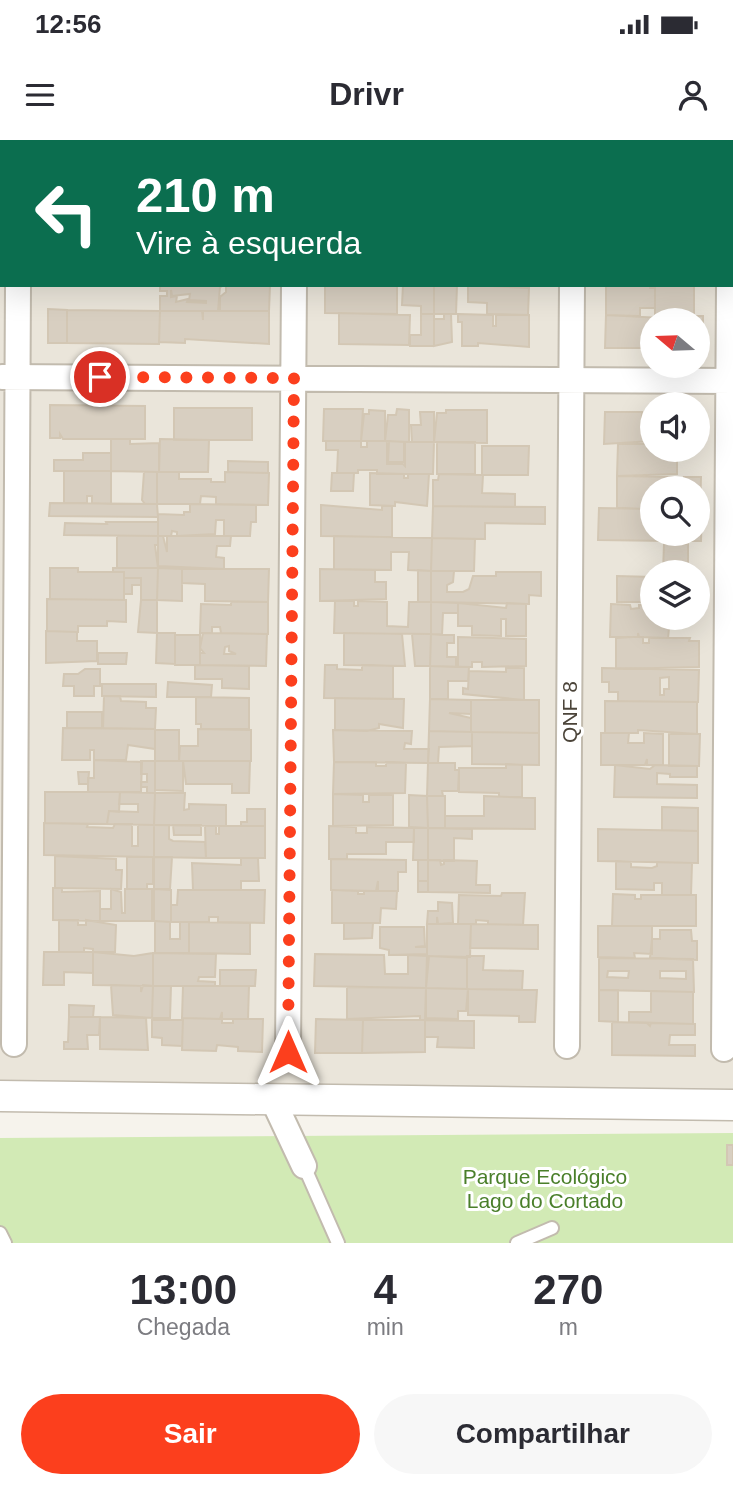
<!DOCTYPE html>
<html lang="pt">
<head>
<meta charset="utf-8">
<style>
  body { margin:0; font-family:Helvetica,sans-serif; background:#f7f7f7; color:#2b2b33; height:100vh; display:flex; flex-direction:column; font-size:26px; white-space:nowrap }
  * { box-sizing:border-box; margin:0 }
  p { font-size:23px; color:#7c7c81 }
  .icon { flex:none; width:38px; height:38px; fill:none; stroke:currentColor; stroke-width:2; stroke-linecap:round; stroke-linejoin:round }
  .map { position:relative; height:1103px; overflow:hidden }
  .details { display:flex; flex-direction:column; background:#fff; flex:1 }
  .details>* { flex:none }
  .banner { position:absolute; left:0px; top:0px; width:733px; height:147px; box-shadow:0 7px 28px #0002; background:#0b6e4f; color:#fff; overflow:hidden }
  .needle { width:46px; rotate:289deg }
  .tools { position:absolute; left:640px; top:168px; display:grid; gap:14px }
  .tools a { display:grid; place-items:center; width:70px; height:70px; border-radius:50%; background:#fff; box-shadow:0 7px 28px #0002; font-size:35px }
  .pin { position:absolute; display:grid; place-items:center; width:60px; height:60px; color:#fff; margin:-30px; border:4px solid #fff; border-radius:50%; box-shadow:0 2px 7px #0007 }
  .me { position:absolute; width:77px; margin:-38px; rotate:0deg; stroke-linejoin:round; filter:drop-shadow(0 0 5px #0008) }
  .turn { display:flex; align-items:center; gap:24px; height:147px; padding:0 21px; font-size:32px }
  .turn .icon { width:91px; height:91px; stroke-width:2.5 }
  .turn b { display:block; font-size:49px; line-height:60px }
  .eta { display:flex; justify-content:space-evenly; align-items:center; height:119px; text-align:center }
  .eta b { font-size:42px; font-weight:600; line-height:49px }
  .button { display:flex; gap:14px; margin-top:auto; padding:14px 21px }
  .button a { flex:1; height:80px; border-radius:42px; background:#fc3f1d; color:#fff; font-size:28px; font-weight:600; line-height:80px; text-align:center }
  .button a+a { background:#f7f7f7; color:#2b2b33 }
  .status { display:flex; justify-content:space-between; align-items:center; height:49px; padding:0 35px; background:#fff; direction:ltr }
  .status svg { height:19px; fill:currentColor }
  header { display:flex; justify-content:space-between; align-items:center; height:91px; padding:0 21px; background:#fff; font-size:32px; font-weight:600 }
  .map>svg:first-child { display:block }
  .residential { fill:#eae5da; fill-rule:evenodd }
  .green { fill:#d2eab5 }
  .building { fill:#d8cfc1; stroke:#d3c7b4; stroke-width:2; fill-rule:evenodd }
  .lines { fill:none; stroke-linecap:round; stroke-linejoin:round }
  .service-casing { stroke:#c2bbae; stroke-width:16 }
  .minor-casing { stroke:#c2bbae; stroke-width:28 }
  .tertiary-casing { stroke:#c2bbae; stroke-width:33 }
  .service { stroke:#fff; stroke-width:12 }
  .minor { stroke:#fff; stroke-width:24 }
  .tertiary { stroke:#fff; stroke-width:30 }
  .route { stroke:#fc3f1d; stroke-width:12; stroke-dasharray:0 21.6 }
  .labels { text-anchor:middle; stroke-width:6; stroke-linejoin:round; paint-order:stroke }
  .street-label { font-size:21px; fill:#4b4439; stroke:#fff }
  .park-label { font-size:21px; fill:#4a7f2a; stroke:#fff }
</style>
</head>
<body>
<div class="status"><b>12:56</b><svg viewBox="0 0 49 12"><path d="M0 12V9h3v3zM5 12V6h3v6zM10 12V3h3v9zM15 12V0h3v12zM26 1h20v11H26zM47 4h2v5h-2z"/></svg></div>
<header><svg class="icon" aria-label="menu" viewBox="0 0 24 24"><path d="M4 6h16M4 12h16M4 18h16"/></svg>Drivr<svg class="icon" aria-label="person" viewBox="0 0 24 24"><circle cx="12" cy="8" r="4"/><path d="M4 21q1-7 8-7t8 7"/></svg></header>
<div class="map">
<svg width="733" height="1103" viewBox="0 0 733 1103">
  <rect width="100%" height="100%" fill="#f6f3ec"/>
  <path class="residential" d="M0 0H733V962L0 956ZM2 2H732V145H2ZM653 180H698V226H653ZM653 264H698V310H653ZM653 348H698V394H653ZM653 432H698V478H653Z"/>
  <path class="green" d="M733 993V1103H0V998Z"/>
  <path class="building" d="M51 0H141V2H51Z
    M196 0H255V2H196Z
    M324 0H375V2H324Z
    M491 0H529V2H491Z
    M608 0H664V2H608Z
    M160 145H224L220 147 218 171H160V156H167V151H160ZM171 150 172 156 190 154 189 160 206 161V163L187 162 188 159 176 162 177 156 171 157Z
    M226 145H270L269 171H220V157L226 152Z
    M325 145H397V174L325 173Z
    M403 145H434V174H421V166L402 165Z
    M434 145H457L456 174H434Z
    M468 145 529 148 528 175 487 174V163L468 162Z
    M606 145H650V148H655V168H640V176L606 175Z
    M655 145 694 146V176H655Z
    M48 169 67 170V203H48Z
    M67 170 160 171 159 204 67 203Z
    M160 171H202L203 180V171H269V204L185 199V203L159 202Z
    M339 173 410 175 409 205 339 204Z
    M421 174H434V206H410V195H421Z
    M444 174H451L452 202 434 206V179H444Z
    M458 174 493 175V186H496V175H529V207L478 203V206H462V182H458Z
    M606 175 679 179V176H703V208H698V180H653V208H605Z
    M50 265 145 266V299H63L60 294V298H50Z
    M174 268H252V300H174Z
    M324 269H363L361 301H323Z
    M397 269 409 270V302L385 301 388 275H396Z
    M369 270 385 271V301H361L364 274H369Z
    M446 270H487V303L434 302 437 273H446Z
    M420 272H434V302H412L411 285H421Z
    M605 272H642V277H653V301L604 304Z
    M698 273H703V305L698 304Z
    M111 299H130V304L159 303V332L111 331Z
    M160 299 209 300 208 332H159Z
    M326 301H361V307H367V301H387V324H403L405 326V302H434L433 334H377V330H358V333H337L338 310H326Z
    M389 301 404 302V322H388Z
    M437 302H475V334H437Z
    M618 304H647V308L653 310H677V334L617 336Z
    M482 306H529L528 335H482Z
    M83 313H111V331H54V320H83Z
    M228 321 268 322V333L228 332Z
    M64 331H111V364L92 363V356H87V363H64Z
    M144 332H157V364H145L142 360Z
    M157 332H179V339H211V342H225V332L269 333 268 365 216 364V357L201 356 200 364H157Z
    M332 333H354L353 351H331Z
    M370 333 404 334V338H408V334H429L427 366 395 362V366L370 365Z
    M439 334 483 335 482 353 515 354V367L433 366V340H438Z
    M617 336 675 337V348H653V369L643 364V369L617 368Z
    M684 337H701L700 370 698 348H684Z
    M50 363 157 364 158 377 49 376Z
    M190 364 256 365V382H251L250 396H224V380H216L215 394 177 396V392L172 391 171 396H158V374L184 375V372H190Z
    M321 365 382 370V366H392V397L321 396Z
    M433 366 545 367V384L485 383V399L432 398Z
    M599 368 653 369V394H698V370H702L701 401H673L670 398V401L598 400Z
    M106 382H158V396L64 395 65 383 107 384Z
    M117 396H158V405H155L158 428H117Z
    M158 396H163L167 412V396H231L230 406H217L216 417 224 418V429L158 426Z
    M334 396 432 398 431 431 408 430 409 412H391V430L334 429Z
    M432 398 475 399 474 431H431Z
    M664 404H688V432H663Z
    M50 428H78V432H124V460L50 459Z
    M113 428H158L157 460H141V438H124V432H113Z
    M158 428 182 429V461L157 460Z
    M182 429H269L268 462 205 461V444L182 443Z
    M320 429 375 430V442H386V459L320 461Z
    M418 430 431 431V462H418Z
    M431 431H454L453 442 447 445V452H463L469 449 473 436H496V432H541V456L529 455V464L431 462Z
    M617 436 653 437V462H617Z
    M124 438H141V445H132V454H124Z
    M47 459 126 460V482L107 481V486H78V492L47 491Z
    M141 460H157V493L138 492Z
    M335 461H354V466H358V461L387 462V486L408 487 409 462H431V494L334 493Z
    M231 462H268V494L221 493 220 487H212V493H200L201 464 231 465Z
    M431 462 458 463V473H443L442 495 431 494Z
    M458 463 506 468 507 463 526 464V496H506V479H501V496L472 495V486H458Z
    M611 464 630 465 631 469 639 468V465H653V478H670L668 498 639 497 638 493V497H610Z
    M46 491 77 492V501H97V521L46 523Z
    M157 493H175V524L156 523Z
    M203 493 267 494 266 526 200 525V513H204L200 508ZM229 506V511L236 514H224L225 507Z
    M344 493 402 494 405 526 344 525Z
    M412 494H431L430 526H415Z
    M431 494 454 495V503H447V517H456V527L430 526Z
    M175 495H200V525H175Z
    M458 497 526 499V526L482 527V522H472V527H458Z
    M633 497H643V503H649V498H690L689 501H699V527L616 529V498Z
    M98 513H127L126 524H98Z
    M195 525 249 526V549L222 548V539H195Z
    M325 525H337V529L362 530V525L393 526V559L324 558Z
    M430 526 469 527 468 541H448V559H430Z
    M506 528H524V560L463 554V548L468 549 469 531 506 532Z
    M602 528 699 530 698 562 618 561V552H609V542H602ZM669 537V549H664V555H660V538Z
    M85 529H100V546H94V556H74V546H63L64 534H78Z
    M168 542 212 545 211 557H167Z
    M102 544H156V557L102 556Z
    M104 556H120L121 561 146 562V568H156L155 589 103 588Z
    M196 557 249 558V589H201V584H196Z
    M335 558 404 559 403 588 379 584V588L367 591 335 590Z
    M430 559 471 560V574L449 573 471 578V592L429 591Z
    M471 560H539V593L471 592Z
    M605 561 697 562V594L638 590V593H605Z
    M67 572H102V588H67Z
    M63 588 155 589V609L128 605 126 620H94V610H90V620H62Z
    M198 589 251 590V621H179L180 606H198Z
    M155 590H179V621H155Z
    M333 590 412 591 411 604 405 603 404 609H429L428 623 334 622Z
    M429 591 472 592V606L439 607 438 623H428Z
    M472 592 539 593V625L472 624Z
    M601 593H629L628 603H644V593L663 594V625H647V619L645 625H601Z
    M669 594H700L699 626H669Z
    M94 620 142 622 141 652H88V638H94Z
    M141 621H155V653H147V647H141V642H147V634H141Z
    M155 621H183V651L155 650Z
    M183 621H250L249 653H232V644H186Z
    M334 622H376V626H386V622L406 623 405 653 333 654Z
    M428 623H455V630H459L458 651H442L443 656H427Z
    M506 624 522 625V657H499V653L459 652V628H506Z
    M615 625 650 629 655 625 697 626V637H670V634L657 633V644L697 645V658L614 657Z
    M78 632H89L88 644H79Z
    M45 652H120L119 672 109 671 107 684 45 683Z
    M120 652 155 653 154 685 107 684 109 671 138 672V664H119Z
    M155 653H185L184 670 189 669V664L226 665V686L154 685Z
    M333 654 363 655V662H369V655H393V685L333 686Z
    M409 655 427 656 428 688 409 687Z
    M427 656H445V688H428Z
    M484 656 535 658V689L445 688V676H484Z
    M662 667 698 668V691L662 690Z
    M247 669H265V686H241V682H247Z
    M44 683 88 684 87 687 113 688 115 684H132V706H138V685H154V717L44 715Z
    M154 685H169V699L173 701 205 702 206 718 154 717Z
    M173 685H201V695H174Z
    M205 686H216V694H219V686H265V718H206Z
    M329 686 356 687V693H367V687L414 688V702H386V714H347V719H329Z
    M414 688H428V720H413Z
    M428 688 472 689V699L454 698V721L428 720Z
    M598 689 698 691V723L598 721Z
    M55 716 116 719V730H122L121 749 55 748Z
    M127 717H153V744H147V749H127Z
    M154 717H172L170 749H154Z
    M241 718H258L259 741H241V750H193L192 723 241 725Z
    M331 719 406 720V732H398V751H378V741L376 751 331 750Z
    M418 720H428V741H418Z
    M428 720H440L441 725 444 724V720L477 721 476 745H490V753L428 752Z
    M616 721 631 722V727L652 728 657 726V722L692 723 691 755H662V743H654V750L616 749Z
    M418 741H428V752H418Z
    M53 748H62V752L100 751V781L53 780Z
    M111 749 121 752 122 773H125V749H152V781H100V769H111Z
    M154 749 171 750V782L154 781Z
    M178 750H265L264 783 218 782V777H209V782H171V765H177Z
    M332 750 358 751V754H364V751H397L396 769 381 768 380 783H332Z
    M502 753H525L523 785 488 784V781L476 780V784H458L459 755 501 756Z
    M613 754 635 755V759H641V755H696V786H612Z
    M438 762 452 763 453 783 438 784 437 777V784H427L428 771H438Z
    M59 780H78V785H86V780L116 785 115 812H93V809L84 808V812H59Z
    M155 781 170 782V799H180V782H189V813H155Z
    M189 782 250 783V814L189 813Z
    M344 783H373L372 798 344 799Z
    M427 784H471L470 817 427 816Z
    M471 784 538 785V809L470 808Z
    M598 786H652V814L634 813 635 818 598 817Z
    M380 787H424L425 806 415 807H427V814L389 815V810L380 808Z
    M660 790H691L692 801H697V820L650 818 652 799H660Z
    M44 812H93V833L64 832V845H43Z
    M93 812 134 816 153 813V846L93 845Z
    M153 813 216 814 215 837H199L198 841 215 842V846H153Z
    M315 814 384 815 385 834H408V815L427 816 426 848 314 846Z
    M429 816 467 818V849L426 848Z
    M467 816H484L483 830 523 831 522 850 467 849Z
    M599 818 693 819 694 852 599 850ZM608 831H629L628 838 607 837ZM660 831H686V839L660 838Z
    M220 830H256L255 846H220Z
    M111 845 141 846V852L143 845 153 846 152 878 113 875Z
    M153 846H171L170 878H152Z
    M183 846H249L248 879H222V872L220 879 182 878Z
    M347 847 426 848 425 880H420V876L347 879Z
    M426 848 468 849 466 871H458V879L426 878Z
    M468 849 537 850 535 882H519V876L468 875Z
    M599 850H618V882L599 881Z
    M651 851 693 852V884L629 882V872H651Z
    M69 865 94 866 93 877H69Z
    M69 877H100L99 895H87L88 909H64V902H68Z
    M100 877 146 878 148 910 100 909Z
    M183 878 222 879V883H233V879H263L262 912 238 911V907L217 905 216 911 182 910Z
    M316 879 363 880 362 913H315Z
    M152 880H183L182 906 162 905V898L152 897Z
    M363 880H425V912L362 913Z
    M425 880 474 881V908L437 907 438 897H425Z
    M612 882 647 883 650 886 651 883 695 884V895H670L669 905H695V916L612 915Z
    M727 1005H733V1025H727Z"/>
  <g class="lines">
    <g class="service-casing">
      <path id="service" d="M304 1026 338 1103
        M0 1093 5 1103
        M517 1103 552 1088"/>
    </g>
    <g class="minor-casing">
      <path id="minor" d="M21 2V0
        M294 2V0
        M573 2V0
        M730 2V0
        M2 237 733 241
        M14 904 18 145
        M567 906 572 145
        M724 909 729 145
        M288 913 294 145
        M273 960 304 1026"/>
    </g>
    <g class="tertiary-casing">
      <path id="tertiary" d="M0 956 733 965"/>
    </g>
    <use href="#service" class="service"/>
    <use href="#minor" class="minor"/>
    <use href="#tertiary" class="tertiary"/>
  </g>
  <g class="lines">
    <path class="route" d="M100 237 294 238 288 912"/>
  </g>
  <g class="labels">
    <g class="street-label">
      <text transform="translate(570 572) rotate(-90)" y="7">QNF 8</text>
    </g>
    <g class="park-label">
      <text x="545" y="1044">Parque Ecológico<tspan x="545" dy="24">Lago do Cortado</tspan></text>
    </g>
  </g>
</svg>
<div class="tools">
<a><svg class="needle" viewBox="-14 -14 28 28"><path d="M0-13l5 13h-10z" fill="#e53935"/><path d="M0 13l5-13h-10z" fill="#7c7c81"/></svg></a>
<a><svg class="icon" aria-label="sound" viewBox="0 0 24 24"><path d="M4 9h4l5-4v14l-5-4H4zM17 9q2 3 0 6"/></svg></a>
<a><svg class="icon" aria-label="search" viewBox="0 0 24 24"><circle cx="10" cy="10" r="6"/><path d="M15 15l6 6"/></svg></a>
<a><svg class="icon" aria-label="layers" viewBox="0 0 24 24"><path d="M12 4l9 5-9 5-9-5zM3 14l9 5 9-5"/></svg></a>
</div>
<div class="pin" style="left:100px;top:237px;background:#d93025"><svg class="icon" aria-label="arrive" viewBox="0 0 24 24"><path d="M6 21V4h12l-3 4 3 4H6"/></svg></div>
<svg class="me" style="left:288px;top:912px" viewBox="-20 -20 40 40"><path d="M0-17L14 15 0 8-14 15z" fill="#fc3f1d" stroke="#fff" stroke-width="4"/></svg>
<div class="banner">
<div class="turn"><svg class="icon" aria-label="left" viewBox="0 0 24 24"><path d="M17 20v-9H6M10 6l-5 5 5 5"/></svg><div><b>210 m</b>Vire à esquerda</div></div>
</div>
</div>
<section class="details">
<div class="eta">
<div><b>13:00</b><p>Chegada</p></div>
<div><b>4</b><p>min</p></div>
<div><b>270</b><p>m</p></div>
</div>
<div class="button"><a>Sair</a><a>Compartilhar</a></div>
</section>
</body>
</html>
